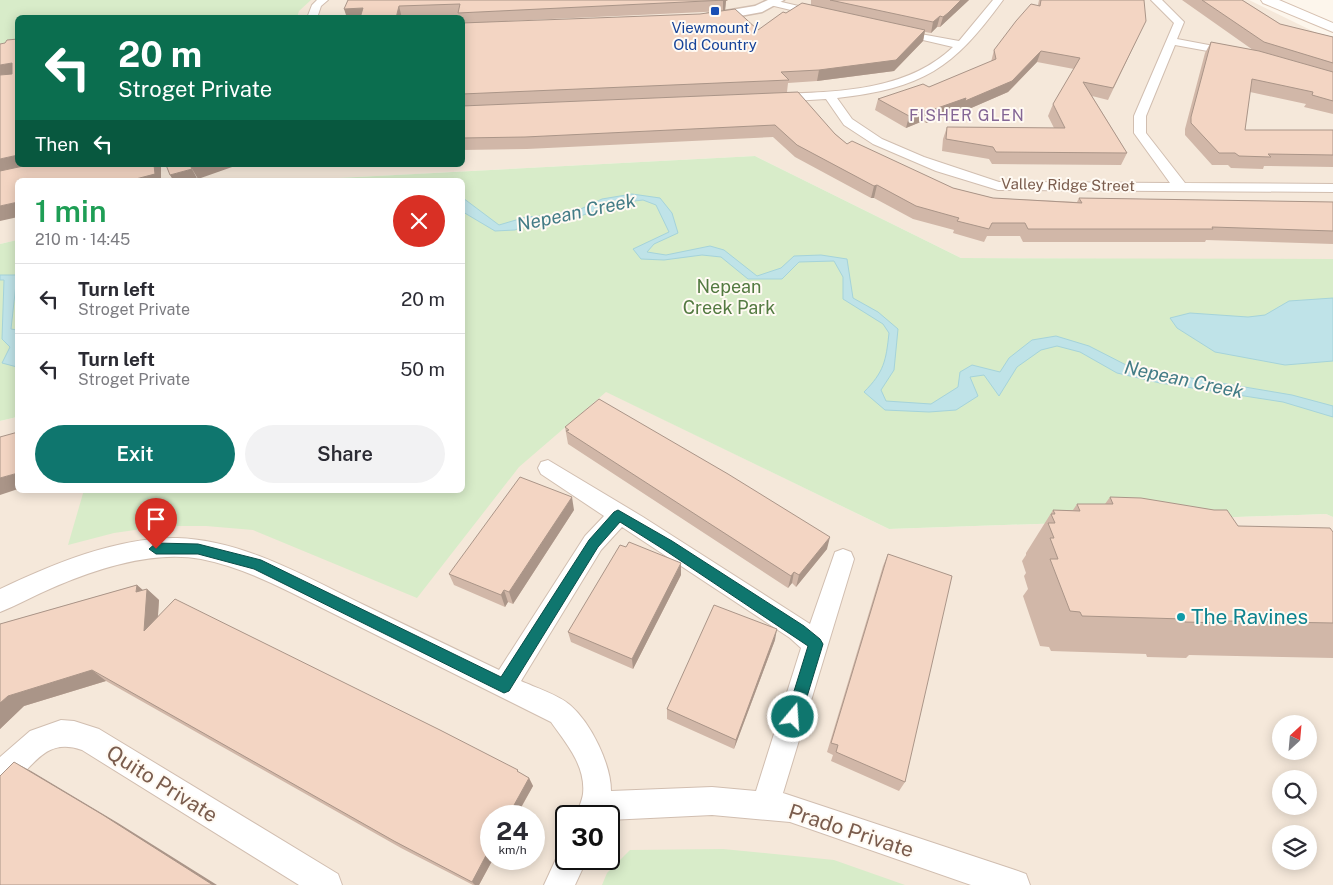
<!DOCTYPE html>
<html lang="en">
<head>
<meta charset="utf-8">
<style>
  body { margin:0; font-family:"Public Sans",sans-serif; background:#f2f2f3; color:#2b2b33; height:100vh; display:flex; flex-direction:column; font-size:19px; white-space:nowrap }
  * { box-sizing:border-box; margin:0 }
  p { font-size:16px; color:#7c7c81 }
  .icon { flex:none; width:28px; height:28px; fill:none; stroke:currentColor; stroke-width:2; stroke-linecap:round; stroke-linejoin:round }
  .map { position:relative; flex:1; overflow:hidden }
  .details { position:absolute; left:15px; top:178px; width:450px; height:315px; display:flex; flex-direction:column; background:#fff; border-radius:8px; box-shadow:0 2px 12px #0003 }
  .details>* { flex:none }
  .top-card { position:absolute; left:15px; top:15px; width:450px; height:152px; border-radius:8px; box-shadow:0 2px 12px #0003; background:#0b6e4f; color:#fff; overflow:hidden }
  .needle { width:32px; rotate:26deg }
  .controls { position:absolute; left:1272px; top:715px; display:grid; gap:10px }
  .controls a { display:grid; place-items:center; width:45px; height:45px; border-radius:50%; background:#fff; box-shadow:0 2px 12px #0003; font-size:25px }
  .speed { position:absolute; left:480px; top:805px; display:flex; gap:10px; font-size:25px; font-weight:700; text-align:center }
  .speed>* { display:grid; place-content:center; width:65px; height:65px; border-radius:50%; background:#fff; box-shadow:0 2px 12px #0003; line-height:1 }
  .speed small { font-size:12px; font-weight:400 }
  .speed .limit { border:2px solid #111; border-radius:8px; background:#fff; color:#111 }
  .pin { position:absolute; display:grid; place-items:center; width:42px; height:42px; color:#fff; margin:-51px -21px; border-radius:50% 50% 50% 0; rotate:-45deg; box-shadow:0 0 5px #0007 }
  .pin .icon { rotate:45deg }
  .me { position:absolute; width:55px; margin:-28px; rotate:18deg; stroke-linejoin:round; filter:drop-shadow(0 0 4px #0008) }
  .turn { display:flex; align-items:center; gap:18px; height:105px; padding:0 20px; font-size:22px }
  .turn .icon { width:65px; height:65px; stroke-width:2.5 }
  .turn b { display:block; font-size:35px; line-height:42px }
  .then { display:flex; align-items:center; height:48px; padding:0 20px; background:#0003; gap:10px; font-size:19px }
  .round { display:grid; place-items:center; flex:none; width:52px; height:52px; border-radius:26px; background:#f2f2f3 }
  .headline { display:flex; align-items:center; justify-content:space-between; height:85px; padding:0 20px }
  h1 { font-size:30px; font-weight:600; line-height:38px; color:#1e9e55 }
  .action { display:flex; gap:10px; margin-top:auto; padding:10px 20px }
  .action a { flex:1; height:58px; border-radius:30px; background:#0f766e; color:#fff; font-size:20px; font-weight:600; line-height:58px; text-align:center }
  .action a+a { background:#f2f2f3; color:#2b2b33 }
  ul { padding:0; list-style:none }
  li { display:flex; align-items:center; gap:15px; height:70px; padding:0 20px; border-top:1px solid #e1e1e2 }
  li div { flex:1 }
  li b { display:block; font-size:19px }
  li em { font-style:normal }
  .map>svg:first-child { display:block }
  .residential { fill:#f5e8da; fill-rule:evenodd }
  .green { fill:#d8ecc9 }
  .water { fill:#bfe3e8; stroke:#a5d3da }
  .lines { fill:none; stroke-linecap:round; stroke-linejoin:round }
  .minor-casing { stroke:#d1beb0; stroke-width:2 }
  .tertiary-casing { stroke:#d1beb0; stroke-width:3 }
  .secondary-casing { stroke:#d6c0b0; stroke-width:2 }
  .minor { fill:#fff; fill-rule:evenodd }
  .tertiary { fill:#fff; fill-rule:evenodd }
  .secondary { fill:#fff; fill-rule:evenodd }
  .wall { fill:#d1b7a8 }
  .shaded-wall { fill:#aa9588 }
  .building { fill:#f3d5c3; stroke:#aa9588 }
  .route { fill:#0f766e; stroke:#0a4d48 }
  .transit-dot { fill:#1a4fb4; stroke:#fffaf3; stroke-width:2 }
  .culture-dot { fill:#0f9aa8; stroke:#fffaf3; stroke-width:2 }
  .labels { text-anchor:middle; stroke-width:4; stroke-linejoin:round; paint-order:stroke }
  .far-transit-label { font-size:15px; fill:#164399; stroke:#fffaf3 }
  .far-street-label { font-size:15px; fill:#7a5c4d; stroke:#fffaf3 }
  .far-neighbourhood-label { font-size:16px; letter-spacing:1px; fill:#846695; stroke:#fffaf3 }
  .park-label { font-size:18px; fill:#537a41; stroke:#fffaf3 }
  .water-label { font-size:19px; font-style:italic; fill:#437c86; stroke:#fffaf3 }
  .near-culture-label { font-size:21px; fill:#0d838f; stroke:#fffaf3; text-anchor:start }
  .near-street-label { font-size:21px; fill:#7a5c4d; stroke:#fffaf3 }
</style>
</head>
<body>
<div class="map">
<svg width="1333" height="885" viewBox="0 0 1333 885">
  <rect width="100%" height="100%" fill="#fdf6ec"/>
  <path class="residential" d="M0 0H1249L1333 41V260L961 258 755 156 300 180H18L17 240 0 244ZM18 18H462V165H18Z
    M576 377 889 529 1326 514 1333 517V885H0V421L17 417 18 490H462ZM1281 724H1309V751H1281ZM1281 779H1309V806H1281ZM491 816H534V859H491ZM566 816H609V859H566ZM1281 834H1309V861H1281Z"/>
  <path class="green" d="M0 0H311L299 11 297 17 18 18 17 45 0 47Z
    M755 156 961 258 1333 259V517L1326 514 889 529 606 392 519 467 417 598 253 530 206 526H163L114 533 68 545 84 490H462V180H300Z
    M17 240V417L0 421V244Z
    M723 849 834 860 905 885H602L607 873 630 850Z"/>
  <path class="water" d="M632 194 660 198 672 213 678 233 654 244 647 252 666 255 710 246 724 250 757 276 781 268 794 256 821 255 847 259 853 298 878 312 898 329 894 370 881 390 886 401 931 404 958 387 960 372 972 365 1000 372 1009 358 1032 340 1056 336 1089 346 1132 368 1292 395 1333 406V417L1283 402 1160 383 1117 373 1080 352 1057 346 1041 350 1017 367 999 396 984 375 970 377 978 396 956 410 929 412 885 410 864 392C884 372 886 361 889 333L883 324 843 299V277L834 261 799 262 782 279H748L721 257 702 255 664 260 641 259 633 249 669 232 656 205 643 200 618 203 566 221 533 222 515 230 495 231 463 212V198L499 225 526 217 570 214 602 199Z
    M0 275H17L11 329 17 330V367L2 363 10 347 2 339 4 280H0Z
    M1333 298V361L1285 365 1215 352 1177 328 1170 318 1190 313 1248 317 1265 315 1289 301Z"/>
  <g class="lines">
    <g class="minor-casing">
      <path id="minor" d="M317 0H328L321 6 317 18H307L312 5Z
        M773 0 824 12 825 14 820 17 770 5V1Z
        M993 0H1003C953 69 923 88 837 98L852 119 882 139 924 157 999 182 1170 183 1134 133V116L1174 23 1151 0H1162L1184 22 1177 39 1235 50 1240 53 1235 56 1175 45 1146 116V133L1185 183 1333 184V192L998 190 936 171 873 144 844 125 826 99 777 102 771 98 777 94C838 92 907 91 953 47L893 33V29L959 41Z
        M548 460 643 517 810 624 835 552 843 549 851 552 854 559 783 793 1015 870 1026 874 1030 885H971L790 822 712 815 609 820V816H576C578 809 582 801 583 794 586 766 566 743 551 722L290 592C262 578 232 565 201 559 152 550 96 569 52 588 35 595 18 605 0 612V589C53 564 117 537 177 538 243 540 304 576 362 604 407 626 453 648 499 670L585 536 604 516 541 474 538 468 541 462ZM622 527 790 638 801 648 756 791 712 787 611 791C611 764 591 723 570 705 559 695 534 687 521 681L601 550Z
        M61 720 74 721 99 729 338 874 342 885H299L82 750C39 735 32 777 0 790V757L30 731Z
        M566 847V859H587L575 885H544L561 848Z"/>
    </g>
    <g class="tertiary-casing">
      <path id="tertiary" d="M768 0H784L762 12 707 22 701 18 707 14 755 6Z"/>
    </g>
    <g class="secondary-casing">
      <path id="secondary" d="M1261 0H1279L1333 23V32L1263 3Z"/>
    </g>
    <use href="#minor" class="minor"/>
    <use href="#tertiary" class="tertiary"/>
    <use href="#secondary" class="secondary"/>
  </g>
  <path class="wall" d="M348 0H728L726 1 725 11 507 21 758 30 786 13 811 5V0H969L940 27H937L931 33 925 32 923 41 894 71 817 81 788 83 787 92 847 144 953 188 993 198 1077 202 1079 198 1333 202V244L1206 240 1205 242H1023L1020 236H987L984 242 953 233 954 230 913 219 874 198H871L795 157 773 137 527 149 462 150V18H459L458 15 402 16V18H347Z
    M1039 0H1144L1141 31 1108 100 1092 96 1127 153 1121 165 992 164 989 159 942 151 943 139 947 127 1054 128 1048 116 1053 104 1074 69 1037 62 1008 92 962 112 963 110 926 123 923 121 906 128 875 110 878 99 929 87 991 62 994 50 1038 5Z
    M1182 0H1242L1280 24 1333 37V114L1304 107 1306 104 1250 92 1245 130H1333V167L1264 166 1263 169 1231 168 1228 165H1212L1185 135V129L1205 53 1211 42 1253 50Z
    M565 427 827 549 796 587 792 583 788 588 568 444Z
    M1110 497 1238 526 1333 532V658L1189 655 1186 658 1147 657 1146 654 1051 651 1049 647 1040 646 1023 596 1028 589 1024 576 1026 573 1022 561 1026 555V553L1053 510H1073L1077 504H1105Z
    M574 510 513 604 508 602 505 607 454 585 449 574Z
    M888 554 905 782 899 791 831 761 833 755 827 752 883 566Z
    M681 575 633 669 571 642 568 632Z
    M137 585 143 590 147 589 159 600 158 616 520 773 529 778 533 786 479 885H473L401 848 106 681 24 706 0 729V624Z
    M775 640 734 749 667 719V709Z"/>
  <path class="shaded-wall" d="M717 0H728L726 1 725 11H723V1Z
    M961 0H969L940 27 943 17Z
    M399 6 402 18H396Z
    M363 8 366 18H347L344 9Z
    M940 16 937 27 931 33 933 22Z
    M925 30 923 41 894 71 817 81 819 70Z
    M1041 51 1037 62 1008 92 962 112 963 110 926 123 929 111Z
    M12 63 18 72 0 78V65Z
    M926 110 923 121 906 128 909 116Z
    M18 155V165H38L0 173V159Z
    M154 165H161V180H132Z
    M197 165H234L235 166 198 179 191 167Z
    M192 169 198 180H173L170 175Z
    M877 185 874 198H871L874 186Z
    M18 202V217L0 221V206Z
    M18 473V489L0 495V478Z
    M572 497 574 510 513 604 509 592Z
    M830 537 827 549 796 587 799 575Z
    M681 563V575L633 669 632 659Z
    M794 572 792 583 788 588 791 576Z
    M137 585 147 594V589L159 600 156 642 144 631 136 592Z
    M504 590 508 602 505 607 501 595Z
    M777 629 775 640 734 749 736 740Z
    M92 670 106 681 24 706 0 729V703L8 696Z
    M14 762 31 771 118 823 217 885H213Z
    M529 778 533 786 516 816H508Z
    M491 846V859H493L479 885H475L472 882Z"/>
  <path class="building" d="M348 0H726L458 13 460 4 399 6 396 18H360L363 8 344 9Z
    M830 0H961L948 13 943 17 940 16 933 22Z
    M1041 0H1144L1146 21 1113 88 1083 82 1127 153 996 152 993 147 946 139 947 127 1065 128 1053 104 1080 58 1041 51 1012 81 965 101 966 98 929 111 926 110 909 116 878 99 923 84 929 87 996 59 994 50 1016 21 1031 4 1040 6Z
    M1202 0H1242L1280 24 1333 37V63L1264 42Z
    M802 3 925 30 896 60 819 70 781 72 789 80 462 94V23L700 14 735 9 758 30 783 12 786 13Z
    M18 39V155L0 159V75L12 74V63L0 65V44L5 43 7 40Z
    M1211 42 1259 51 1333 72V101L1312 95 1313 92 1252 79 1245 130H1333V155L1268 154 1271 157 1239 156 1235 153H1219L1191 123V117Z
    M798 92 835 134 847 144 852 141 953 188 993 198 1082 203 1079 198 1333 202V231L1212 227 1213 229H1028L1025 223H992L989 229 957 221 959 218 916 206 877 185 874 186 797 145 775 125 525 137 462 138V106Z
    M28 165H154L155 174 132 180H18V202L0 206V171Z
    M166 165H197L191 167 192 169 170 175Z
    M599 399 728 474 830 537 799 575 794 572 791 576 566 431 569 430 565 427Z
    M18 432V473L0 478V437Z
    M520 477 572 497 509 592 504 590 501 595 449 574Z
    M1110 497 1141 498 1214 510H1227L1238 526 1330 528 1333 532V623L1226 621 1227 623 1185 622 1184 619 1082 616 1080 612 1070 611 1050 559H1058L1050 538H1054L1048 523H1055L1051 514H1055L1053 510 1080 511 1077 504H1113Z
    M629 542 681 563 632 659 568 632 620 545 626 547Z
    M888 554 952 576 905 782 836 752 838 745 831 743Z
    M137 585 136 592 147 589 144 631 175 599 440 730 518 770 517 771 529 778 508 816H491V846L472 882 394 841 92 670 8 696 0 703V624Z
    M714 605 777 629 736 740 667 709Z
    M14 762 103 815 213 885H0V776Z"/>
  <path class="route" d="M618 510 672 541 804 626 820 639 823 644 799 723 793 725 788 723 786 717 808 646 663 549 620 522 598 547 509 691 504 693 254 569 198 554H156L149 549 156 543 198 544 261 560 501 677 589 540 614 512Z"/>
  <rect class="transit-dot" x="710" y="6" width="10" height="10" rx="2.5"/>
  <circle class="culture-dot" cx="1181" cy="617" r="5"/>
  <g class="labels">
    <g class="far-transit-label">
      <text x="715" y="33">Viewmount /<tspan x="715" dy="17">Old Country</tspan></text>
    </g>
    <g class="far-street-label">
      <text transform="translate(1068 185) rotate(1)" y="5">Valley Ridge Street</text>
    </g>
    <g class="far-neighbourhood-label">
      <text x="967" y="121">FISHER GLEN</text>
    </g>
    <g class="park-label">
      <text x="729" y="293">Nepean<tspan x="729" dy="21">Creek Park</tspan></text>
    </g>
    <g class="water-label">
      <text transform="translate(576 212) rotate(-12)" y="7">Nepean Creek</text>
      <text transform="translate(1184 379) rotate(12)" y="7">Nepean Creek</text>
    </g>
    <g class="near-culture-label">
      <text x="1191" y="624">The Ravines</text>
    </g>
    <g class="near-street-label">
      <text transform="translate(162 784) rotate(32)" y="7">Quito Private</text>
      <text transform="translate(851 831) rotate(18)" y="7">Prado Private</text>
    </g>
  </g>
</svg>
<div class="controls">
<a><svg class="needle" viewBox="-14 -14 28 28"><path d="M0-13l5 13h-10z" fill="#e53935"/><path d="M0 13l5-13h-10z" fill="#7c7c81"/></svg></a>
<a><svg class="icon" aria-label="search" viewBox="0 0 24 24"><circle cx="10" cy="10" r="6"/><path d="M15 15l6 6"/></svg></a>
<a><svg class="icon" aria-label="layers" viewBox="0 0 24 24"><path d="M12 4l9 5-9 5-9-5zM3 14l9 5 9-5"/></svg></a>
</div>
<div class="speed"><div>24<small>km/h</small></div><div class="limit">30</div></div>
<div class="pin" style="left:156px;top:549px;background:#d93025"><svg class="icon" aria-label="arrive" viewBox="0 0 24 24"><path d="M6 21V4h12l-3 4 3 4H6"/></svg></div>
<svg class="me" style="left:793px;top:717px" viewBox="-20 -20 40 40"><circle r="17" fill="#0f766e" stroke="#fff" stroke-width="3"/><path d="M0-11L8 9 0 5-8 9z" fill="#fff"/></svg>
<div class="top-card">
<div class="turn"><svg class="icon" aria-label="left" viewBox="0 0 24 24"><path d="M17 20v-9H6M10 6l-5 5 5 5"/></svg><div><b>20 m</b>Stroget Private</div></div>
<div class="then">Then<svg class="icon" aria-label="left" viewBox="0 0 24 24"><path d="M17 20v-9H6M10 6l-5 5 5 5"/></svg></div>
</div>
<section class="details">
<div class="headline"><div><h1>1 min</h1><p>210 m · 14:45</p></div><a class="round" style="background:#d93025;color:#fff"><svg class="icon" aria-label="close" viewBox="0 0 24 24"><path d="M6 6l12 12M18 6L6 18"/></svg></a></div>
<ul>
<li><svg class="icon" aria-label="left" viewBox="0 0 24 24"><path d="M17 20v-9H6M10 6l-5 5 5 5"/></svg><div><b>Turn left</b><p>Stroget Private</p></div><em>20 m</em></li>
<li><svg class="icon" aria-label="left" viewBox="0 0 24 24"><path d="M17 20v-9H6M10 6l-5 5 5 5"/></svg><div><b>Turn left</b><p>Stroget Private</p></div><em>50 m</em></li>
</ul>
<div class="action"><a>Exit</a><a>Share</a></div>
</section>
</div>
</body>
</html>
